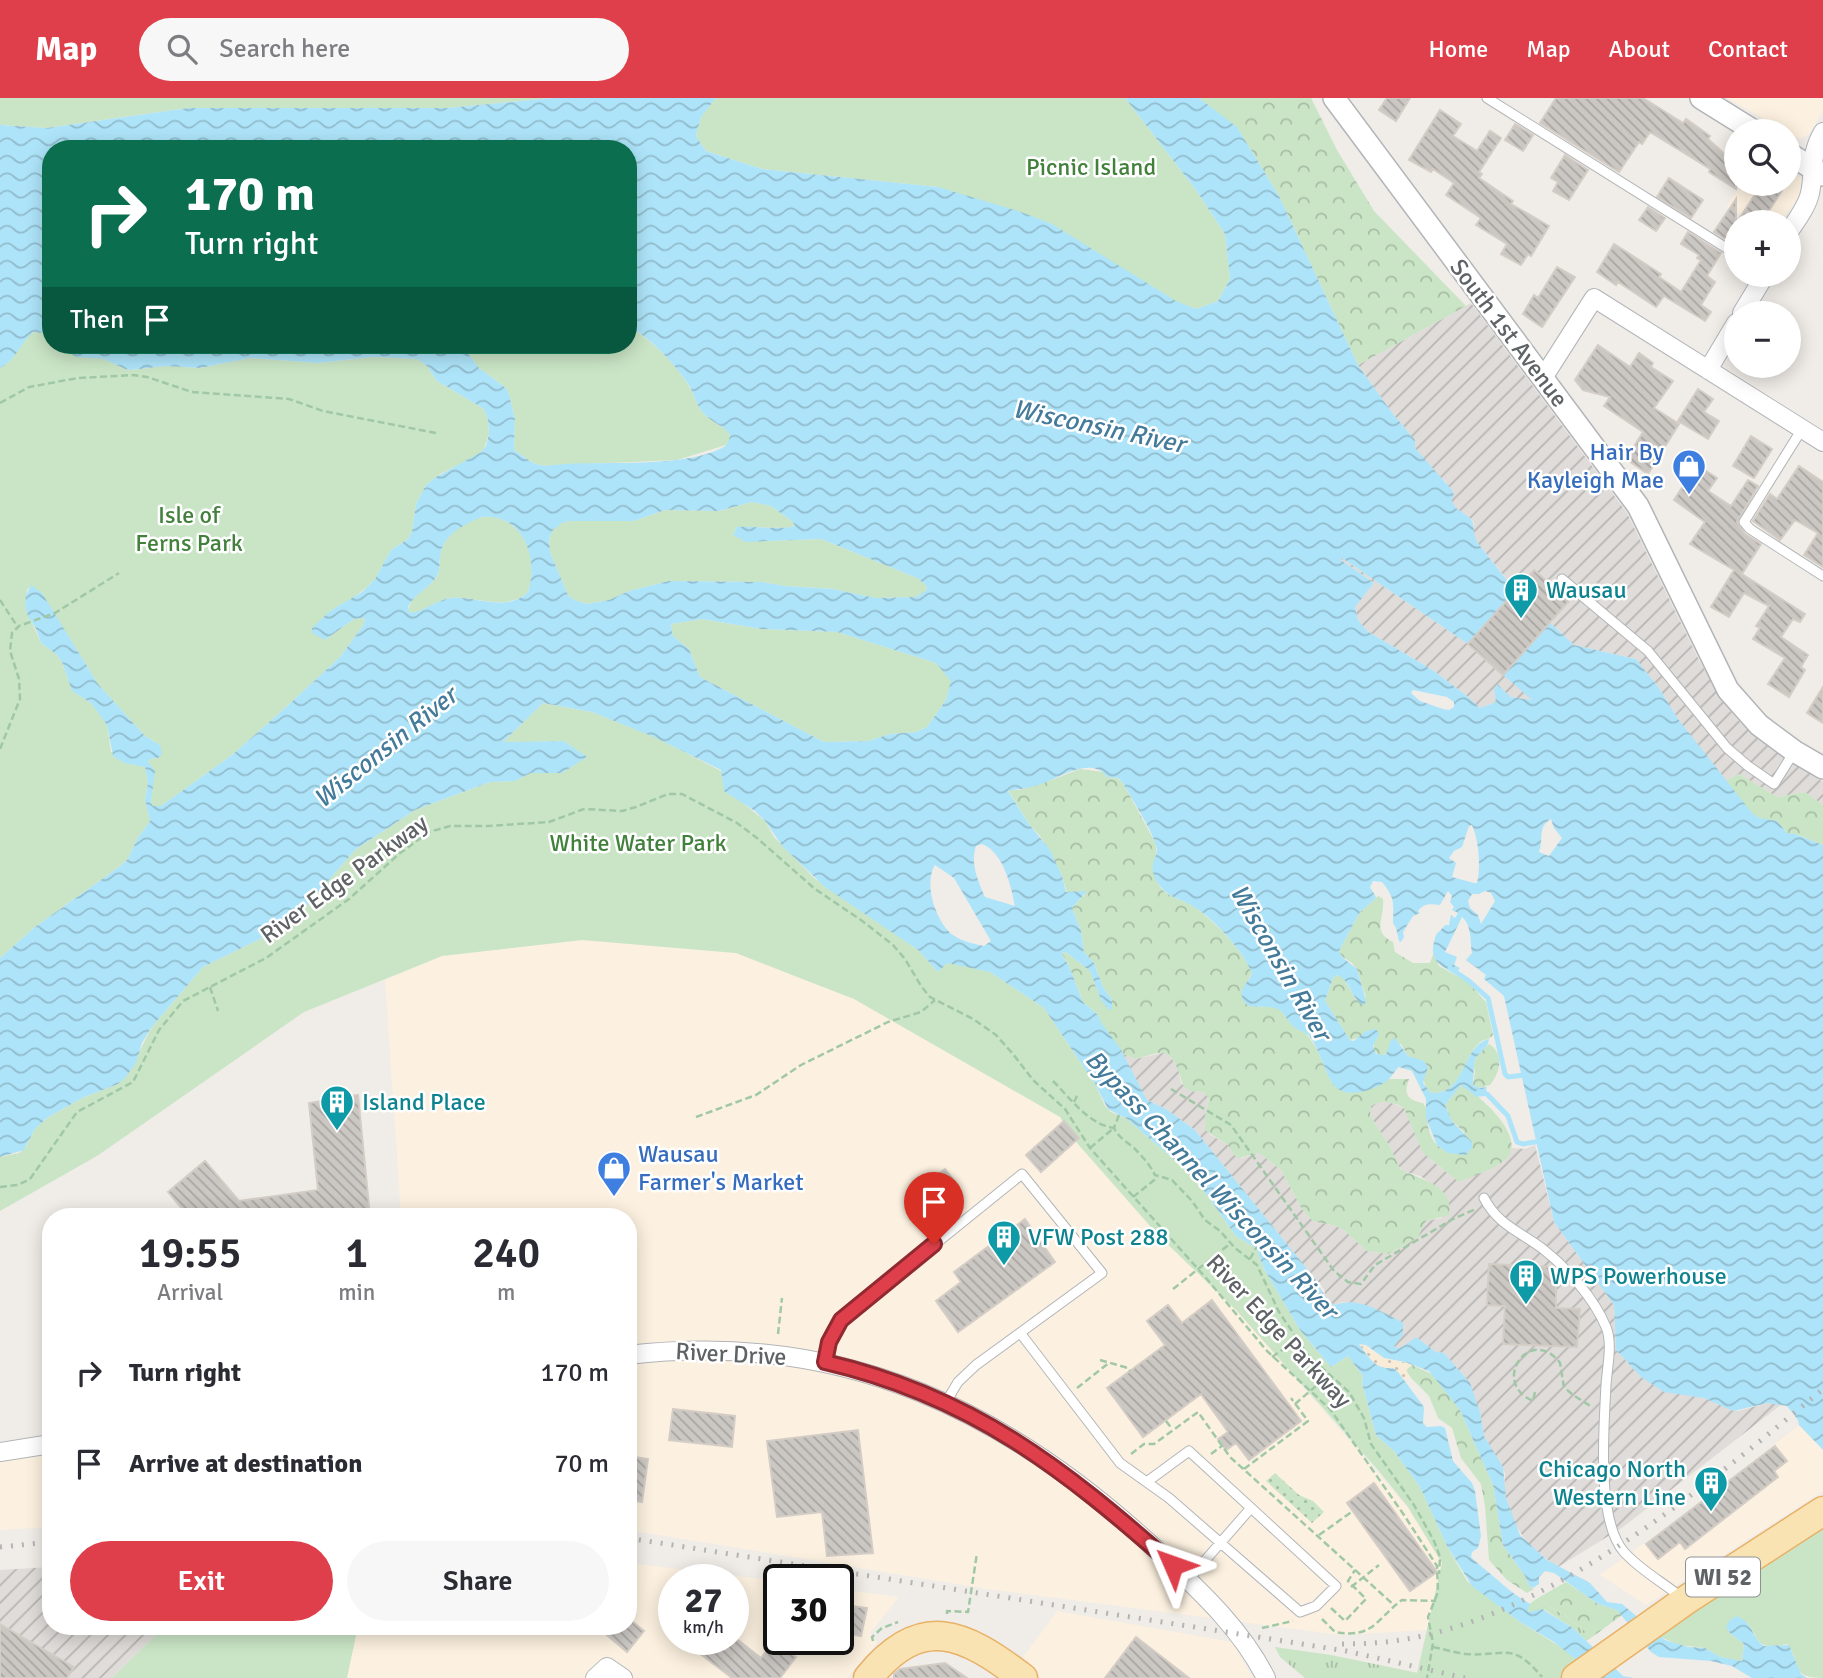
<!DOCTYPE html>
<html lang="en">
<head>
<meta charset="utf-8">
<style>
  body { margin:0; font-family:Signika,sans-serif; background:#f7f7f7; color:#2b2b33; height:100vh; display:flex; flex-direction:column; font-size:26px; white-space:nowrap }
  * { box-sizing:border-box; margin:0 }
  p { font-size:23px; color:#7c7c81 }
  .icon { flex:none; width:38px; height:38px; fill:none; stroke:currentColor; stroke-width:2; stroke-linecap:round; stroke-linejoin:round }
  .map { position:relative; flex:1; overflow:hidden }
  .sheet { position:absolute; left:42px; top:1110px; width:595px; height:427px; display:flex; flex-direction:column; background:#fff; border-radius:28px; box-shadow:0 4px 18px #0003 }
  .sheet>* { flex:none }
  .banner { position:absolute; left:42px; top:42px; width:595px; height:214px; border-radius:28px; box-shadow:0 4px 18px #0003; background:#0b6e4f; color:#fff; overflow:hidden }
  .buttons { position:absolute; left:1724px; top:21px; display:grid; gap:14px }
  .buttons a { display:grid; place-items:center; width:77px; height:77px; border-radius:50%; background:#fff; box-shadow:0 4px 18px #0003; font-size:35px }
  .speed { position:absolute; left:658px; top:1466px; display:flex; gap:14px; font-size:35px; font-weight:700; text-align:center }
  .speed>* { display:grid; place-content:center; width:91px; height:91px; border-radius:50%; background:#fff; box-shadow:0 4px 18px #0003; line-height:1 }
  .speed small { font-size:18px; font-weight:400 }
  .speed .limit { border:4px solid #111; border-radius:10px; background:#fff; color:#111 }
  .pin { position:absolute; display:grid; place-items:center; width:60px; height:60px; color:#fff; margin:-72px -30px; border-radius:50% 50% 50% 0; rotate:-45deg; box-shadow:0 0 7px #0007 }
  .pin .icon { rotate:45deg }
  .me { position:absolute; width:77px; margin:-38px; rotate:313deg; stroke-linejoin:round; filter:drop-shadow(0 0 5px #0008) }
  .turn { display:flex; align-items:center; gap:24px; height:147px; padding:0 28px; font-size:32px }
  .turn .icon { width:91px; height:91px; stroke-width:2.5 }
  .turn b { display:block; font-size:49px; line-height:60px }
  .then { display:flex; align-items:center; height:66px; padding:0 28px; background:#0003; gap:14px; font-size:26px }
  .eta { display:flex; justify-content:space-evenly; align-items:center; height:119px; text-align:center }
  .eta b { font-size:42px; font-weight:600; line-height:49px }
  .primary-button { display:flex; gap:14px; margin-top:auto; padding:14px 28px }
  .primary-button a { flex:1; height:80px; border-radius:42px; background:#de3f4a; color:#fff; font-size:28px; font-weight:600; line-height:80px; text-align:center }
  .primary-button a+a { background:#f7f7f7; color:#2b2b33 }
  ul { padding:0; list-style:none }
  li { display:flex; align-items:center; gap:21px; height:91px; padding:0 28px }
  li div { flex:1 }
  li b { display:block; font-size:26px }
  li em { font-style:normal }
  header { display:flex; align-items:center; gap:42px; box-sizing:border-box; height:98px; padding:0 35px; background:#de3f4a; color:#fff }
  header strong { font-size:33px }
  nav { display:flex; gap:38px; margin-inline-start:auto; font-size:24px }
  .search { width:490px; height:63px; background:#f7f7f7; display:flex; align-items:center; gap:18px; box-sizing:border-box; padding:0 24px; border-radius:38px; color:#7c7c81; font-size:26px }
  .map>svg:first-child { display:block }
  .commercial { fill:#fcf1e0; fill-rule:evenodd }
  .industrial { fill:url(#industrial-furrows) }
  .grass { fill:url(#grass-tufts) }
  .forest { fill:url(#forest-crowns) }
  .sand { fill:url(#sand-dots) }
  .park { fill:#cae5c6 }
  .garden { fill:url(#garden-dots) }
  .water { fill:url(#water-waves); fill-rule:evenodd }
  .lines { fill:none; stroke-linecap:round; stroke-linejoin:round }
  .stream { stroke:#aee4f9; stroke-width:5 }
  .building { fill:url(#building-back-hatch); stroke:#d4cdc6; stroke-width:2 }
  .service-casing { stroke:#b2b5b8; stroke-width:11 }
  .minor-casing { stroke:#b2b5b8; stroke-width:20 }
  .tertiary-casing { stroke:#b2b5b8; stroke-width:24 }
  .primary-casing { stroke:#e8b168; stroke-width:31 }
  .path { stroke:#a1c8a6; stroke-width:2.5; stroke-dasharray:7 3.5; stroke-linecap:butt }
  .service { stroke:#fff; stroke-width:9 }
  .minor { stroke:#fff; stroke-width:18 }
  .tertiary { stroke:#fff; stroke-width:21 }
  .primary { stroke:#fae3b2; stroke-width:28 }
  .rail { stroke:#b3b4b4; stroke-width:5; stroke-dasharray:2 9; stroke-linecap:butt }
  .route-casing { stroke:#902930; stroke-width:18 }
  .route { stroke:#de3f4a; stroke-width:12 }
  .labels { text-anchor:middle; stroke-width:5; stroke-linejoin:round; paint-order:stroke }
  .shield { fill:#fff; stroke:#8f9294; stroke-width:2 }
  .shield-label { font-size:23px; font-weight:bold; fill:#5f6366 }
  .park-label { font-size:24px; fill:#42813b; stroke:#fff }
  .street-label { font-size:24px; fill:#5f6366; stroke:#fff }
  .shop-label { font-size:24px; fill:#366cbe; stroke:#fff; text-anchor:end }
  .culture-label { font-size:24px; fill:#0d838f; stroke:#fff; text-anchor:start }
  .water-label { font-size:26px; font-style:italic; fill:#447b9a; stroke:#fff }
</style>
</head>
<body>
<header>
<strong>Map</strong>
<div class="search"><svg class="icon" aria-label="search" viewBox="0 0 24 24"><circle cx="10" cy="10" r="6"/><path d="M15 15l6 6"/></svg>Search here</div>
<nav><a>Home</a><a>Map</a><a>About</a><a>Contact</a></nav>
</header>
<div class="map">
<svg width="1823" height="1580" viewBox="0 0 1823 1580">
  <defs>
    <pattern id="industrial-furrows" width="10" height="10" patternUnits="userSpaceOnUse" patternTransform="scale(1.75)"><rect width="10" height="10" fill="#dfdcd9"/><path d="M-1 1l2-2M0 10L10 0M9 11l2-2" fill="none" stroke="#b8b6b4"/></pattern>
    <pattern id="grass-tufts" width="24" height="20" patternUnits="userSpaceOnUse" patternTransform="scale(1.75)"><rect width="24" height="20" fill="#cae5c6"/><path d="M3 7l-1-3M5 7V3M7 7l1-3M15 17l-1-3M17 17v-4M19 17l1-3" fill="none" stroke="#a7bda5"/></pattern>
    <pattern id="forest-crowns" width="20" height="18" patternUnits="userSpaceOnUse" patternTransform="scale(1.75)"><rect width="20" height="18" fill="#cae5c6"/><path d="M2 6a3 3 0 1 1 6 0M12 15a3 3 0 1 1 6 0" fill="none" stroke="#a7bda5"/></pattern>
    <pattern id="sand-dots" width="8" height="8" patternUnits="userSpaceOnUse" patternTransform="scale(1.75)"><rect width="8" height="8" fill="#f8ecd9"/><path d="M2 2h.1M6 6h.1" fill="none" stroke="#ccc3b4" stroke-width="1.8" stroke-linecap="round"/></pattern>
    <pattern id="garden-dots" width="8" height="8" patternUnits="userSpaceOnUse" patternTransform="scale(1.75)"><rect width="8" height="8" fill="#cae5c6"/><path d="M2 2h.1M6 6h.1" fill="none" stroke="#a7bda5" stroke-width="1.8" stroke-linecap="round"/></pattern>
    <pattern id="water-waves" width="16" height="10" patternUnits="userSpaceOnUse" patternTransform="scale(1.75)"><rect width="16" height="10" fill="#aee4f9"/><path d="M0 5q4-4 8 0t8 0" fill="none" stroke="#91bccd"/></pattern>
    <pattern id="building-back-hatch" width="6" height="6" patternUnits="userSpaceOnUse" patternTransform="scale(1.75)"><rect width="6" height="6" fill="#cbc7c3"/><path d="M-1 5l2 2M0 0l6 6M5-1l2 2" fill="none" stroke="#a8a5a2"/></pattern>
  </defs>
  <rect width="100%" height="100%" fill="#f0ece7"/>
  <path class="commercial" d="M1727 0H1823V13L1809 36 1800 41Z
    M1789 72 1802 81 1804 91 1780 124H1752L1727 108 1741 86H1788Z
    M582 842 736 855 854 901 1060 1019 1077 1045 1158 1137 1236 1212 1407 1409 1442 1465 1427 1532 1341 1537 987 1491 628 1432V1118H401L385 882 442 858Z
    M1799 1327 1823 1352V1393L1646 1507 1600 1477 1707 1400Z
    M51 1346V1429L0 1432V1354Z
    M628 1465 779 1483V1542H838V1491L899 1499 870 1535 877 1545 847 1580H347L358 1528H628ZM674 1482H733V1542H674Z
    M1057 1513 1232 1544 1253 1580H1040L1019 1565Z"/>
  <path class="industrial" d="M1471 205 1627 415 1699 562 1723 603 1737 621 1759 642 1823 684V707L1805 694 1777 699 1739 676 1725 683 1678 621 1659 590 1636 561 1574 547 1516 493 1477 444 1473 435 1474 425 1470 420 1456 411 1450 402 1446 384 1436 376 1415 350V342L1393 316 1358 267Z
    M1342 460 1468 546 1533 602 1511 599 1494 592 1496 604 1480 610 1467 598 1434 573 1367 533 1358 522 1355 509 1374 485 1341 462Z
    M1167 954 1178 969 1181 985 1190 993 1204 994 1207 997 1209 1001 1205 1020 1209 1036 1228 1047 1234 1057 1242 1060 1257 1055 1262 1057 1281 1072 1302 1111 1313 1123 1336 1128 1344 1132 1367 1153 1388 1156 1417 1140 1426 1123 1442 1120 1431 1085 1420 1078 1403 1073 1397 1067 1391 1051 1370 1017 1371 1008 1376 1004 1386 1003 1404 1010 1430 1061 1459 1084 1502 1065 1508 1059 1512 1050 1525 1051 1535 1047 1554 1124 1614 1207 1616 1252 1641 1279 1683 1296 1704 1300 1738 1313 1768 1305 1782 1306 1623 1429 1558 1469 1553 1466 1528 1446 1515 1426 1504 1394 1505 1375 1484 1338 1480 1314 1465 1280 1444 1255 1436 1254 1416 1239 1402 1249 1396 1250 1393 1248 1401 1233 1400 1223 1361 1206 1343 1204 1335 1207 1329 1205 1326 1201 1324 1191 1316 1182 1195 1032 1166 1011 1147 1002 1122 955 1135 961Z
    M51 1469V1528H165L112 1580H0V1472Z"/>
  <path class="grass" d="M1538 1500 1581 1529 1591 1540 1586 1543 1573 1530 1545 1512 1529 1514 1528 1512 1529 1506Z
    M1275 1549 1331 1557 1423 1576 1422 1580H1305L1280 1559Z"/>
  <path class="forest" d="M1253 0H1311L1337 52 1374 113 1466 208 1358 267 1279 98 1237 29Z
    M1080 671 1103 674 1107 679 1117 680 1123 685 1156 746C1158 758 1151 770 1157 783 1164 801 1183 800 1196 810 1217 826 1241 850 1252 875L1246 886 1259 909 1273 907 1279 911 1299 932 1306 935 1317 951 1327 975 1374 990 1389 981H1409C1403 997 1408 1002 1423 1005 1428 1011 1426 1014 1427 1022 1431 1050 1441 1052 1466 1057L1464 1034 1451 1022 1445 1007 1461 987C1479 996 1525 1037 1508 1059 1501 1069 1470 1079 1459 1084L1423 1055 1404 1010C1394 1004 1382 1001 1371 1008L1370 1017 1391 1051 1400 1071C1420 1082 1454 1086 1449 1117L1426 1123 1417 1140 1388 1156 1367 1153 1344 1132 1336 1128 1313 1123 1302 1111 1281 1072 1262 1057 1257 1055 1239 1060 1234 1057 1228 1047 1206 1033 1205 1020 1209 1001 1204 994 1190 993 1184 989C1181 983 1181 978 1178 972 1168 945 1156 957 1135 961L1122 955 1101 926 1098 917 1083 904 1069 868 1062 856 1063 854 1067 855 1090 873 1101 902H1112L1103 889 1094 865 1084 854 1081 833 1072 810 1085 796 1081 794H1067L1062 778 1040 738 1029 726 1008 692H1019L1054 681Z
    M1739 676 1777 699 1805 694 1823 707V747L1798 737 1787 735C1775 721 1772 728 1759 720 1745 713 1734 695 1725 683Z
    M1378 798 1383 801C1385 821 1371 833 1393 844L1395 854 1413 865H1430L1434 854 1439 868 1468 884 1486 904 1493 937C1489 942 1484 941 1479 945 1462 961 1462 997 1431 995L1426 989 1423 981 1428 969 1408 958 1401 946 1391 944 1386 957 1380 958 1374 953V945L1358 940 1350 942 1325 903 1333 880 1337 877 1343 879 1356 902 1366 899C1361 888 1360 874 1352 865 1346 860 1342 861 1339 853L1360 814Z
    M1489 946C1505 956 1500 975 1490 987L1480 990 1473 987 1475 973 1473 966 1478 957Z
    M1412 1267 1434 1277 1460 1312 1493 1387 1503 1447 1525 1478 1529 1488 1534 1491 1527 1495 1507 1482 1489 1462 1485 1408 1481 1386 1461 1360 1452 1330 1438 1320 1429 1298 1406 1275 1407 1269Z
    M1566 1484 1598 1506 1617 1512 1622 1517 1591 1540 1581 1529 1538 1500Z"/>
  <path class="sand" d="M1359 1246 1366 1247 1374 1254 1412 1267 1406 1272 1411 1280 1403 1281 1398 1274 1376 1268Z"/>
  <path class="park" d="M0 0H552L447 10H188L47 30 0 27Z
    M716 0H1125L1196 92 1225 136 1230 181 1218 203 1196 211 1176 204 938 89 762 71 706 53 696 38 701 19Z
    M1199 0H1257L1238 32Z
    M628 228C649 239 679 269 690 290 696 300 697 310 706 318 713 324 722 328 729 334L730 341 726 347 677 362 544 368 533 365 514 352 515 321 509 296 506 290 479 270 462 247H628Z
    M39 233 51 236V247H63L65 250 104 261 125 271 131 272 166 268 200 270 250 260 318 265 372 259 417 261 426 267 437 283 484 311 488 322 489 336 484 351 478 357 440 376 426 387 416 406 412 433 408 441 391 452 375 481 367 489 353 500 330 513 325 542 354 521 365 520 364 526 340 559 286 609 232 657 161 708H153L151 703 153 688 148 664 150 661 158 660 157 645 145 638 98 586 49 508 31 488 27 492 25 509 41 545 56 556 62 564 72 593 91 605 98 613 107 627 111 654 145 669 148 684 145 702 150 723 137 741 128 761 119 769 35 829 0 860V270C16 262 20 235 39 233Z
    M752 404 771 408 793 424V430L737 429 733 437 763 443 821 441 917 480 926 487 927 493 916 499 876 500 833 491 785 488 762 484 669 483 629 493 609 502 587 506 574 502 568 497 550 454 549 441 553 432 562 425 569 423H634L665 412 720 413Z
    M489 418C526 423 539 461 528 494 506 514 477 498 452 500 436 501 425 514 410 516L408 513C412 496 426 492 436 480 442 471 438 462 441 453 447 434 470 419 489 418Z
    M702 521 761 531 837 534 936 565 952 583 946 602 927 629 916 634 890 636 868 643 824 644 700 579 689 551 673 538 671 526Z
    M543 605 592 614 655 639 721 673 742 704 765 723 774 739 814 780 918 852 938 874 947 864 990 874 1044 910 1095 986 1105 1008 1111 1014 1127 1021 1180 1067 1204 1093 1236 1138 1256 1150 1264 1171 1300 1232 1331 1269 1348 1258 1363 1278 1362 1285 1376 1337 1394 1353 1420 1389 1447 1448 1467 1483 1520 1524 1592 1568 1576 1580H1416L1442 1465 1408 1409 1378 1372 1236 1212 1158 1137 1077 1045 1060 1019 854 901 736 855 582 842 442 858 304 914 97 1058 0 1113V1059L19 1055 26 1049 35 1031 47 1020 82 1000 118 986 130 973 151 930 203 869 291 826 355 752 415 712 490 684 515 683 531 675H562L586 659 564 643 502 645Z
    M1823 1430V1580C1789 1580 1803 1566 1787 1546 1745 1555 1765 1531 1737 1519L1731 1536 1744 1546 1742 1562 1739 1563 1720 1559 1705 1550 1679 1547 1658 1538Z
    M165 1528H358L347 1580H112Z"/>
  <path class="garden" d="M1275 1375 1299 1397 1313 1403 1324 1414 1312 1425 1266 1383Z"/>
  <path class="water" d="M552 0H716L701 19 696 38 706 53 762 71 938 89 1021 114 1052 126 1176 203 1196 211 1218 203 1230 181 1225 136 1196 92 1125 0H1199L1237 29 1279 98 1358 267 1393 316 1415 342V350L1452 392 1454 398 1451 402 1456 410 1470 420 1473 425 1474 435 1477 444 1502 476 1516 493 1574 547 1636 561 1659 590 1678 621 1752 715 1759 720 1777 723 1787 735 1795 736 1823 747V1352L1799 1327 1798 1322 1787 1308 1768 1305 1733 1313 1704 1300 1664 1294 1641 1279 1616 1252 1614 1207 1554 1124 1504 898 1484 881 1486 877 1466 862 1472 855C1470 842 1472 828 1462 819L1445 854 1457 859 1454 867 1460 870 1455 876C1440 867 1428 863 1435 840 1436 834 1442 832 1445 827H1449L1451 817 1455 820 1458 815 1452 812 1454 809 1450 804 1452 798 1448 793 1440 807C1431 806 1424 805 1418 813L1420 815 1413 818 1403 834 1404 839 1401 844 1399 843 1396 830 1393 825C1393 806 1396 801 1382 784L1373 783 1370 789 1376 799 1375 801 1360 814 1339 853 1342 859 1357 871 1366 903 1364 907C1350 901 1351 882 1337 877L1333 880 1325 903 1350 942 1354 943 1366 933 1376 931 1379 936 1373 948 1376 956 1386 957 1391 942 1395 940 1408 958 1424 963 1428 969 1423 985 1431 995C1467 997 1461 948 1489 941 1488 952 1479 953 1475 962 1474 965 1473 982 1473 987L1480 990 1487 989 1485 998 1477 999 1461 987 1445 1007 1451 1022 1472 1044V1050L1466 1057 1448 1055 1437 1047 1426 1020V1001L1412 973 1399 969C1395 972 1393 977 1389 981 1375 993 1342 1004 1331 983 1323 969 1320 953 1310 939 1306 934 1302 934 1297 931 1291 928 1287 920 1283 915 1272 902 1246 917 1242 899 1239 890 1250 883 1252 875 1243 853 1213 819 1191 807 1179 800 1169 800 1160 788 1143 765 1161 760 1156 747 1151 731 1132 701 1123 685L1118 680 1107 679C1092 657 1059 680 1041 686 1030 690 1019 691 1008 693L1029 726 1050 752 1062 778 1066 794 1087 793 1072 810 1081 833 1084 854 1094 865 1103 889 1112 902V911L1109 912 1101 902 1090 873 1067 855 1063 854 1062 857 1069 868 1083 904 1098 917 1102 926 1120 950 1147 1002 1166 1011 1195 1032 1316 1182C1320 1189 1327 1204 1335 1207 1357 1198 1380 1213 1400 1223L1403 1225V1237L1394 1248 1396 1250 1402 1249 1416 1239 1436 1254 1444 1255 1470 1285 1480 1314 1484 1338 1503 1369 1506 1400 1520 1437 1547 1462 1590 1485 1607 1504 1622 1506 1665 1542 1688 1549 1705 1550 1720 1559 1742 1563 1744 1546 1731 1536 1726 1529 1730 1522 1737 1518C1755 1527 1751 1539 1764 1548L1789 1547 1801 1576 1807 1580H1752L1732 1568 1711 1563 1659 1559 1651 1554 1617 1512 1598 1506 1554 1475 1545 1473 1539 1479V1486L1533 1490 1529 1488 1525 1478 1503 1447 1493 1387 1460 1312 1429 1273 1405 1264 1384 1260 1366 1247 1359 1246C1369 1260 1376 1272 1393 1270L1398 1274 1424 1309 1423 1325 1427 1329 1441 1328 1445 1330 1453 1363 1472 1385 1475 1393 1481 1438 1478 1450 1472 1454 1471 1459 1475 1463 1513 1495 1530 1506 1528 1512 1529 1514 1542 1511 1573 1530 1623 1578 1633 1580H1599L1554 1544 1520 1524 1472 1488 1447 1448 1420 1389 1394 1353 1376 1337 1362 1285 1363 1278 1348 1258 1331 1269 1300 1232 1264 1171 1256 1150 1236 1138 1204 1093 1180 1067 1127 1021 1108 1011 1095 986 1044 910 990 874 947 865 938 874 918 852 825 789 783 749 765 723 755 713 724 693 721 672 654 639 592 614 543 605 503 644 564 643 587 659 562 675H531L515 683 490 684 415 712 355 752 291 826 203 869 151 930 142 945 136 965 125 980 118 986 82 1000 47 1020 35 1031 24 1052 0 1059V860L35 829 119 769 128 761 137 741 150 723 145 702 148 684 145 669 124 665 113 658 107 627 91 605 72 593 62 564 56 556 41 545 36 531 28 518 25 509 26 497 31 487 42 495 98 586 145 638 160 647 162 656 158 660 150 661 148 664 155 673 151 704 153 708H161L232 657 286 609 340 559 364 526 365 520 354 521 325 542 312 535V530L330 513 362 494 375 481 391 452 408 441 412 433 416 406 426 387 436 379 481 354 486 348 489 336 488 322 484 311 437 283 426 267 417 261 372 259 318 265 250 260 200 270 166 268 131 272 125 271 104 261 76 259 68 254 63 247H462L479 270 506 290 509 296 515 321 514 352 533 365 544 368C594 361 679 372 722 350 727 348 729 343 730 337 725 328 713 325 705 317 697 309 695 299 690 289 676 267 651 240 628 228V51H51V236L33 234C20 246 16 262 0 270V27L47 30 188 10H447ZM752 404 771 408 793 424 794 428C788 432 750 428 737 429L733 437 746 444 821 441 917 480 926 487 927 492 916 499 876 500 833 491 785 488 762 484 669 483 629 493 609 502 587 506 574 502 568 497 550 454 549 441 553 432 562 425 569 423H634L665 412 719 413ZM482 419C523 416 539 459 528 494 506 515 477 498 452 500 436 501 425 514 410 515L408 509C415 496 426 492 435 481 442 472 438 464 441 454 445 436 466 425 482 419ZM1342 460 1468 546 1532 602 1511 599 1497 586 1494 592 1496 604 1480 610 1467 598 1434 573 1367 533 1358 522 1355 509 1374 485 1341 462ZM702 521 761 531 837 534 936 565 951 583 946 602 927 629 916 634 890 636 868 643 824 644 700 579 689 551 673 538 671 526ZM1413 592 1447 599 1454 604V609L1449 612 1443 611 1420 603 1411 595ZM1551 721 1554 730 1562 740 1549 758 1539 754C1544 740 1537 729 1551 721ZM1472 727C1479 743 1481 769 1477 785H1474L1452 779 1456 765 1449 760 1454 753 1462 749 1469 728ZM982 746C1003 754 1011 787 1015 808L985 799C978 783 970 765 976 748ZM935 767 954 780 991 843 984 848C974 846 961 843 953 837 936 825 923 785 935 767ZM1485 793 1491 795 1495 803 1481 826 1478 817 1470 810 1468 803 1472 796H1479Z"/>
  <g class="lines">
    <path class="stream" d="M1450 870 1469 883 1488 900 1505 976 1508 979 1525 977
      M1479 993 1487 996 1508 1018 1517 1044 1523 1046 1541 1043"/>
  </g>
  <path class="building" d="M1387 0H1410L1396 23 1379 12Z
    M1556 0H1643L1683 25 1686 21 1710 38 1708 41 1727 58 1736 44V91L1709 74 1710 71 1650 34 1642 46 1639 44 1619 74 1540 25Z
    M1440 12 1461 26 1453 38 1477 53 1490 33 1501 40 1479 74 1482 76 1479 80 1513 103 1511 106 1549 128 1531 158 1528 156 1521 167 1501 156 1507 146 1476 127 1481 120 1446 97 1454 85 1433 71 1431 74 1409 62Z
    M1515 26 1533 37 1523 53 1505 42Z
    M1565 57 1588 72 1569 102 1553 93 1558 84 1551 80Z
    M1669 80 1703 102 1691 120 1657 99Z
    M1762 86H1786L1762 124H1737Z
    M1736 101V144L1731 140 1729 143 1714 134Z
    M1648 109 1665 120 1656 133 1639 122Z
    M1688 134 1721 155 1707 178 1715 184 1701 207 1711 214 1705 223 1664 198 1656 209 1618 184 1616 187 1597 174 1614 146 1661 176 1659 179 1681 194 1701 162 1697 160 1699 157 1681 146Z
    M1557 169 1575 179 1542 229 1523 216 1534 197 1538 200Z
    M1598 247 1630 269 1639 255 1653 265 1651 269 1673 283 1654 310 1679 326 1648 376 1626 361 1643 334 1604 308 1610 299 1583 292 1575 282Z
    M1698 291 1713 301 1704 314 1719 323 1708 341 1678 323Z
    M1751 338 1772 351 1754 380 1733 368Z
    M1697 367 1717 380 1708 393 1731 408 1748 382 1758 388 1737 424 1745 436 1761 446 1742 476 1805 516 1800 524 1793 521 1781 539 1808 557 1801 569 1805 572 1789 599 1768 586 1785 560 1753 541 1760 530 1756 528 1769 508 1744 495 1729 519 1711 509 1734 472 1690 446 1705 424 1674 402Z
    M1799 368 1823 384V469L1804 457 1818 435 1795 422 1780 442 1753 423 1770 396 1777 401Z
    M1534 472 1569 503 1503 577 1468 546Z
    M1823 589V625L1807 615Z
    M358 997 370 1118H188L168 1094 205 1063 239 1103 318 1092 309 1005Z
    M1064 1023 1079 1040 1041 1074 1026 1057Z
    M945 1071 959 1089 940 1104 926 1087Z
    M1025 1121 1055 1164 958 1234 936 1203 961 1184 954 1174Z
    M1489 1166 1553 1169 1556 1172V1210L1580 1211 1577 1249 1503 1246 1505 1208 1487 1207Z
    M1212 1202 1301 1323 1249 1362 1236 1345 1226 1352 1218 1341 1228 1334 1201 1296 1143 1339 1107 1290 1165 1247 1147 1223 1168 1207 1182 1225Z
    M673 1311 735 1318 732 1349 669 1342Z
    M858 1332 873 1455 827 1458 822 1414 777 1419 767 1343Z
    M1775 1348 1787 1363 1774 1373 1778 1379 1685 1451 1680 1444 1658 1461 1646 1446Z
    M628 1358 648 1361 642 1404 628 1402Z
    M1374 1385 1437 1474 1410 1493 1347 1405Z
    M838 1506 867 1510 861 1538 838 1534Z
    M628 1520 644 1533 627 1554 596 1528H628Z
    M0 1526 74 1569 67 1580H0Z
    M1136 1539 1189 1580H1105Z
    M682 1542H738L761 1560 774 1542 796 1559 780 1580H732Z
    M945 1565 967 1580H894V1576L900 1571Z"/>
  <g class="lines">
    <g class="service-casing">
      <path id="service" d="M1487 0 1736 156
        M1802 331 1744 424 1750 431 1823 478
        M1562 481 1648 553 1727 650 1748 668 1774 686 1794 654
        M1484 1100C1498 1127 1519 1133 1543 1151 1567 1170 1594 1200 1606 1229 1613 1246 1607 1269 1606 1287 1604 1329 1596 1422 1624 1454 1640 1472 1664 1485 1682 1500
        M1021 1236 1120 1365 1169 1400 1300 1514 1316 1508 1336 1488 1189 1353 1148 1383
        M825 1264 829 1244 841 1222 1022 1076 1102 1175 976 1267 958 1284 946 1304
        M1188 1482 1250 1411"/>
    </g>
    <g class="minor-casing">
      <path id="minor" d="M1788 135C1796 123 1807 109 1810 95 1815 72 1809 58 1823 34
        M1742 215 1765 177
        M1708 272 1736 225
        M1543 280 1594 200 1823 344
        M628 1257C844 1232 1010 1313 1164 1459 1202 1495 1242 1532 1266 1580
        M0 1354 51 1346
        M595 1580 607 1569 623 1580"/>
    </g>
    <g class="tertiary-casing">
      <path id="tertiary" d="M1334 0 1638 408 1728 592 1759 627 1794 653 1823 670
        M1701 0 1754 33
        M1788 55 1823 77"/>
    </g>
    <g class="primary-casing">
      <path id="primary" d="M868 1580C921 1514 964 1535 1023 1580
        M1576 1580 1686 1502 1823 1413"/>
    </g>
    <path class="path" d="M0 305 29 289 78 280 134 277 147 279 192 294 289 301 323 313 436 335
      M0 502 17 528
      M0 651 20 601 19 581 10 553 12 535 19 528 55 515 119 475
      M210 889 218 913
      M1053 983C1071 1001 1088 1026 1114 1030
      M1171 991 1231 1027 1334 1173 1348 1184 1361 1186 1375 1167 1453 1121 1476 1111
      M1074 1004 1078 996
      M1119 1017 1114 1030C1118 1039 1127 1044 1134 1050 1142 1058 1150 1067 1155 1077L1172 1082 1192 1103 1205 1122 1220 1133 1235 1150 1257 1167 1279 1214 1308 1257 1349 1294 1364 1320 1371 1346 1414 1407 1434 1443 1440 1459 1439 1476
      M696 1019 756 997 801 967 888 924 921 914 935 902
      M1090 1050 1114 1030
      M0 1089 18 1087 30 1081 77 1014 133 984 159 932 183 903 266 860 349 801 399 756 429 734 450 728H487L549 724 584 711 622 713 636 709 668 696H682L737 725 757 740 815 791 861 822 893 847 905 861 921 888 930 899 973 921 996 937 1013 956 1033 982 1065 1011 1090 1050 1206 1180 1267 1253 1330 1311 1404 1417 1437 1468 1438 1494 1428 1519 1433 1545 1427 1580
      M1133 1099 1158 1079
      M1250 1161 1256 1150
      M1173 1191 1231 1145
      M778 1236 782 1200
      M1272 1259 1298 1241
      M1100 1262 1128 1270 1130 1273
      M1077 1290 1110 1264
      M1535 1294 1533 1303C1489 1284 1531 1226 1560 1265L1564 1289 1573 1297 1592 1309
      M1295 1306 1330 1276
      M1166 1323 1172 1331
      M1131 1356 1144 1346H1154L1198 1314 1230 1359 1395 1508
      M1211 1356 1223 1347
      M1244 1371 1308 1323 1291 1300
      M1319 1437 1353 1413
      M1351 1489 1379 1467
      M1331 1510 1345 1523 1366 1501 1348 1483 1355 1472
      M947 1516V1513L968 1514 977 1455
      M1322 1521 1335 1534C1374 1541 1376 1521 1402 1502L1436 1503
      M1262 1530 1293 1523
      M873 1543 872 1539 882 1530 898 1524
      M1433 1549C1444 1551 1455 1555 1466 1556 1505 1559 1511 1542 1542 1579"/>
    <use href="#service" class="service"/>
    <use href="#minor" class="minor"/>
    <use href="#tertiary" class="tertiary"/>
    <use href="#primary" class="primary"/>
    <path class="rail" d="M628 1440 1296 1545 1346 1553 1465 1580
      M0 1449 51 1444
      M1342 1546C1369 1546 1396 1544 1422 1538 1566 1506 1711 1384 1823 1291"/>
  </g>
  <g class="lines">
    <g class="route-casing">
      <path id="route" d="M934 1146 841 1222 829 1244 825 1264C972 1298 1063 1370 1173 1467"/>
    </g>
    <use href="#route" class="route"/>
  </g>
  <defs>
    <g id="shop-pin" transform="scale(1.75)"><path d="M0 17L-7.5 6A9.5 9.5 0 1 1 7.5 6Z" fill="#3f7fe0" stroke="#fff"/><path d="M-5-2.5h2.3a2.7 3.5 0 0 1 5.4 0H5L5.5 6h-11ZM-1.5-2.5h3a1.5 2.3 0 0 0-3 0Z" fill="#fff"/></g>
    <g id="building-pin" transform="scale(1.75)"><path d="M0 17L-7.5 6A9.5 9.5 0 1 1 7.5 6Z" fill="#0f9aa8" stroke="#fff"/><path d="M-4-6H4V6H1V3H-1V6H-4ZM-2.5-4.3h1.7v1.8h-1.7ZM.8-4.3h1.7v1.8H.8ZM-2.5-1h1.7V.8h-1.7ZM.8-1h1.7V.8H.8Z" fill="#fff"/></g>
  </defs>
  <g fill-rule="evenodd">
    <use href="#shop-pin" x="1689" y="368"/>
    <use href="#building-pin" x="1521" y="492"/>
    <use href="#building-pin" x="337" y="1004"/>
    <use href="#shop-pin" x="614" y="1070"/>
    <use href="#building-pin" x="1004" y="1139"/>
    <use href="#building-pin" x="1526" y="1178"/>
    <use href="#building-pin" x="1711" y="1385"/>
  </g>
  <g class="labels">
    <rect class="shield" x="1686" y="1459.5" width="74" height="39" rx="5"/>
    <g class="shield-label">
      <text x="1723" y="1487">WI 52</text>
    </g>
    <g class="park-label">
      <text x="1091" y="77">Picnic Island</text>
      <text x="189" y="425">Isle of<tspan x="189" dy="28">Ferns Park</tspan></text>
      <text x="638" y="753">White Water Park</text>
    </g>
    <g class="street-label">
      <text transform="translate(1509 235) rotate(53)" y="8">South 1st Avenue</text>
      <text transform="translate(344 781) rotate(-36)" y="8">River Edge Parkway</text>
      <text transform="translate(1279 1233) rotate(47)" y="8">River Edge Parkway</text>
      <text transform="translate(731 1256) rotate(3)" y="8">River Drive</text>
    </g>
    <g class="shop-label">
      <text x="1664" y="362">Hair By<tspan x="1664" dy="28">Kayleigh Mae</tspan></text>
      <text x="638" y="1064" text-anchor="start">Wausau<tspan x="638" dy="28">Farmer's Market</tspan></text>
    </g>
    <g class="culture-label">
      <text x="1546" y="500">Wausau</text>
      <text x="362" y="1012">Island Place</text>
      <text x="1028" y="1147">VFW Post 288</text>
      <text x="1550" y="1186">WPS Powerhouse</text>
      <text x="1686" y="1379" text-anchor="end">Chicago North<tspan x="1686" dy="28">Western Line</tspan></text>
    </g>
    <g class="water-label">
      <text transform="translate(1099 328) rotate(12)" y="9">Wisconsin River</text>
      <text transform="translate(385 649) rotate(-39)" y="9">Wisconsin River</text>
      <text transform="translate(1281 864) rotate(60)" y="9">Wisconsin River</text>
      <text transform="translate(1212 1086) rotate(47)" y="9">Bypass Channel Wisconsin River</text>
    </g>
  </g>
</svg>
<div class="buttons">
<a><svg class="icon" aria-label="search" viewBox="0 0 24 24"><circle cx="10" cy="10" r="6"/><path d="M15 15l6 6"/></svg></a>
<a>+</a>
<a>−</a>
</div>
<div class="speed"><div>27<small>km/h</small></div><div class="limit">30</div></div>
<div class="pin" style="left:934px;top:1146px;background:#d93025"><svg class="icon" aria-label="arrive" viewBox="0 0 24 24"><path d="M6 21V4h12l-3 4 3 4H6"/></svg></div>
<svg class="me" style="left:1173px;top:1467px" viewBox="-20 -20 40 40"><path d="M0-17L14 15 0 8-14 15z" fill="#de3f4a" stroke="#fff" stroke-width="4"/></svg>
<div class="banner">
<div class="turn"><svg class="icon" aria-label="right" viewBox="0 0 24 24"><path d="M7 20v-9h11M14 6l5 5-5 5"/></svg><div><b>170 m</b>Turn right</div></div>
<div class="then">Then<svg class="icon" aria-label="arrive" viewBox="0 0 24 24"><path d="M6 21V4h12l-3 4 3 4H6"/></svg></div>
</div>
<section class="sheet">
<div class="eta">
<div><b>19:55</b><p>Arrival</p></div>
<div><b>1</b><p>min</p></div>
<div><b>240</b><p>m</p></div>
</div>
<ul>
<li><svg class="icon" aria-label="right" viewBox="0 0 24 24"><path d="M7 20v-9h11M14 6l5 5-5 5"/></svg><div><b>Turn right</b></div><em>170 m</em></li>
<li><svg class="icon" aria-label="arrive" viewBox="0 0 24 24"><path d="M6 21V4h12l-3 4 3 4H6"/></svg><div><b>Arrive at destination</b></div><em>70 m</em></li>
</ul>
<div class="primary-button"><a>Exit</a><a>Share</a></div>
</section>
</div>
</body>
</html>
